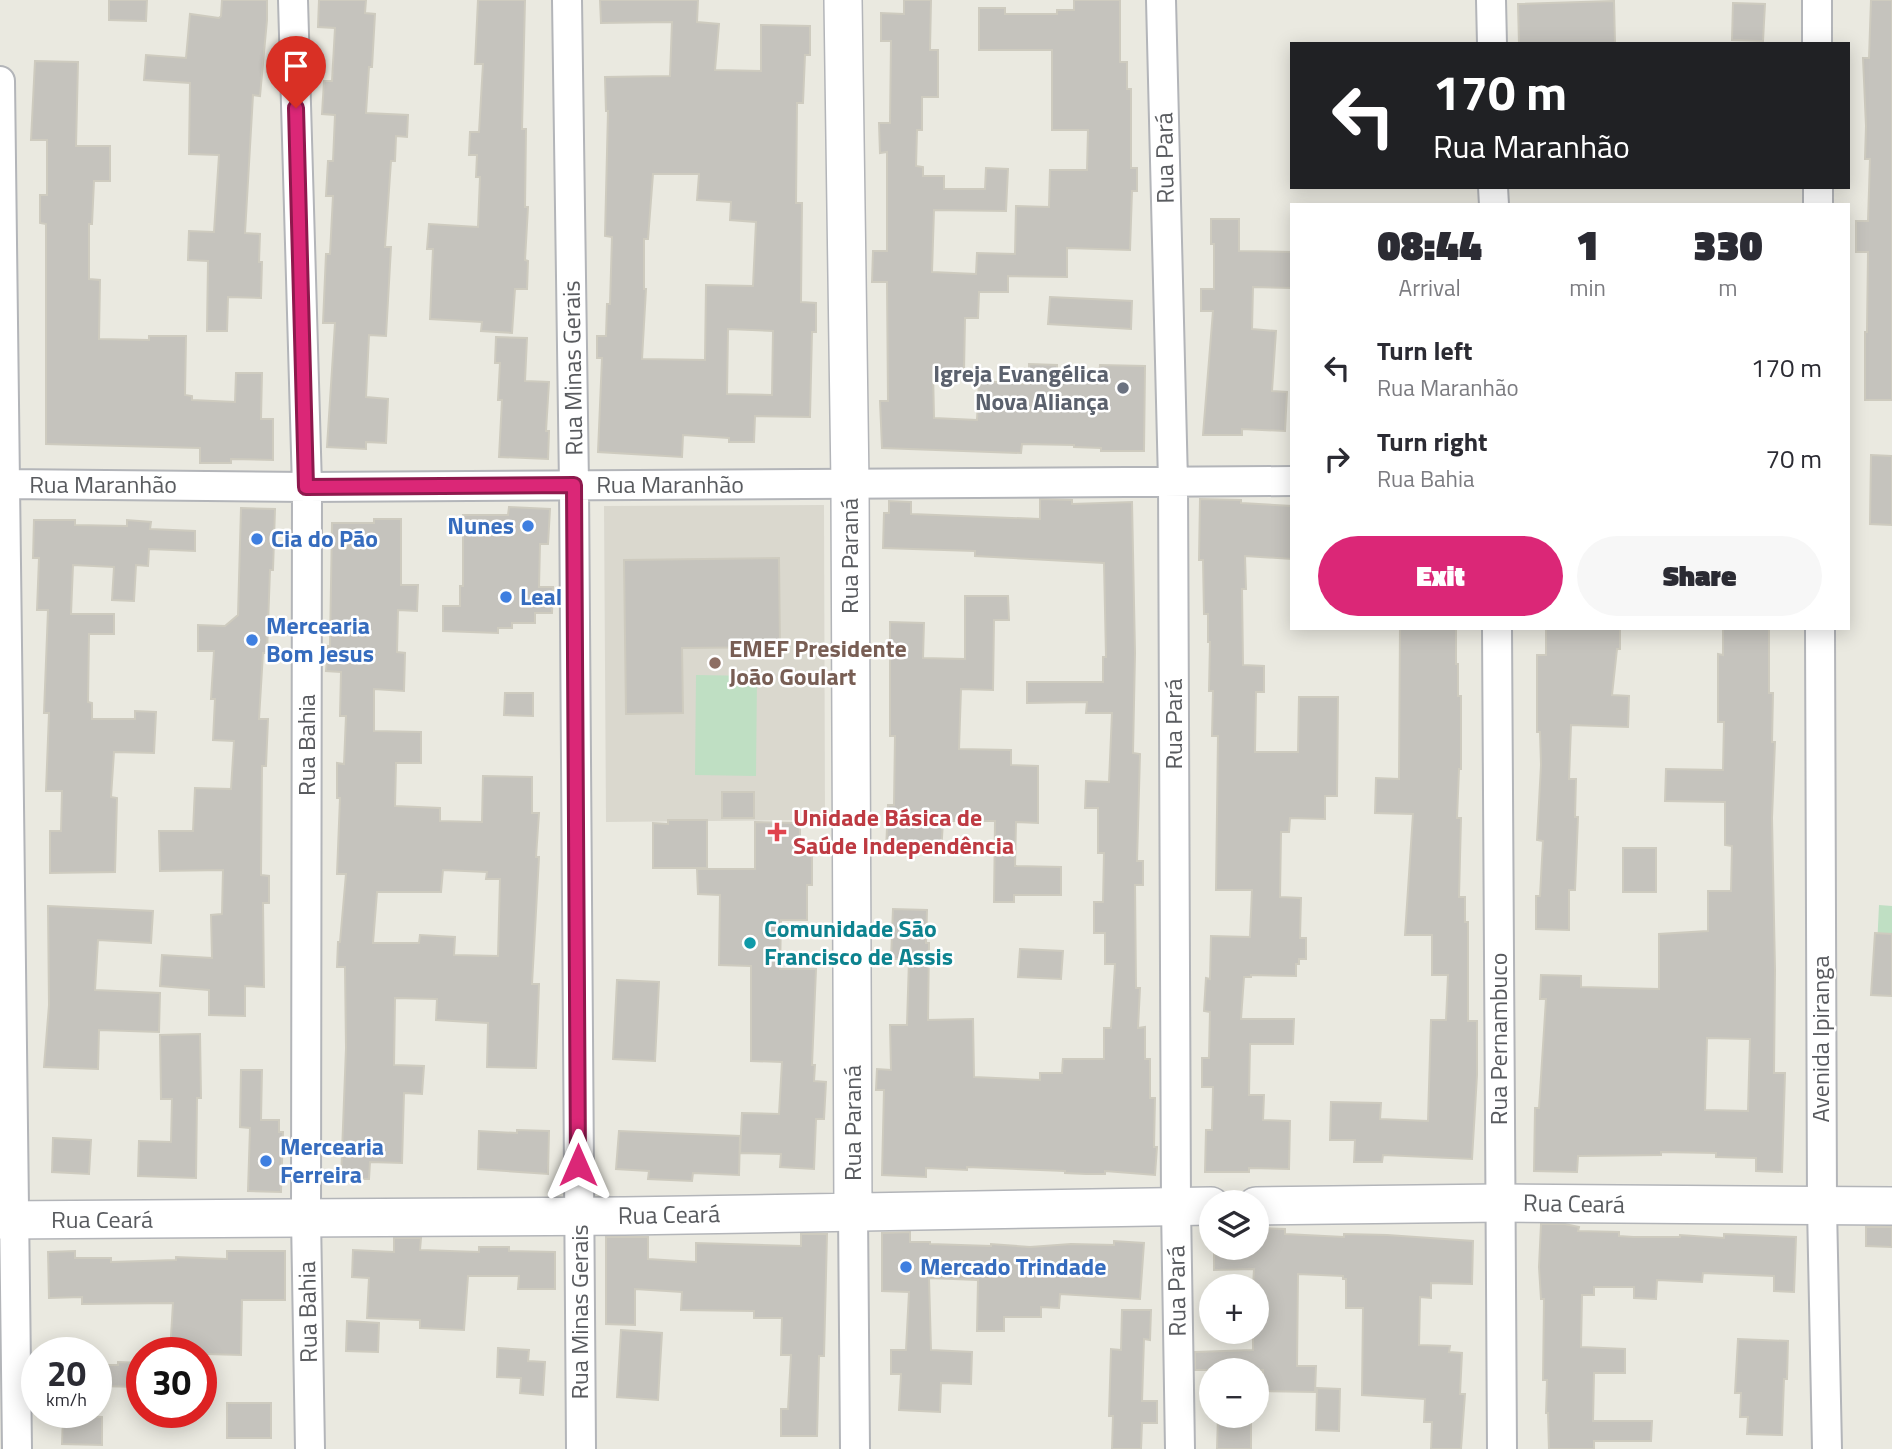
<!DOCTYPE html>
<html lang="en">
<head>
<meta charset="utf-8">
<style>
  body { margin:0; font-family:"Titillium Web",sans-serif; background:#f7f7f7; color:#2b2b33; height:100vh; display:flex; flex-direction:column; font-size:26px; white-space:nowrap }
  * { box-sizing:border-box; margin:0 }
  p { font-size:23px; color:#7c7c81 }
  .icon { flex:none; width:38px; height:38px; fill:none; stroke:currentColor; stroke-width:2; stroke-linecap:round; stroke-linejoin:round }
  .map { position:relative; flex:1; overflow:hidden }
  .sheet { position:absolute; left:1290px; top:203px; width:560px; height:427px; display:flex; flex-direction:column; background:#fff; border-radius:0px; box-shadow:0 4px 18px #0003 }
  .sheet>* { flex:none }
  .top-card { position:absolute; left:1290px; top:42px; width:560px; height:147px; border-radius:0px; box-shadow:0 4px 18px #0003; background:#202124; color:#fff; overflow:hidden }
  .fabs { position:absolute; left:1199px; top:1190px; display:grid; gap:14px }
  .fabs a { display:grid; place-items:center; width:70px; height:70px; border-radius:50%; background:#fff; box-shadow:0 4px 18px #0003; font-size:35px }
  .speed { position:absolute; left:21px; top:1337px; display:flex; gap:14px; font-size:35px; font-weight:700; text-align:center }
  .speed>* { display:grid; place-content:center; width:91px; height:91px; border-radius:50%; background:#fff; box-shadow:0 4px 18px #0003; line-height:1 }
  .speed small { font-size:18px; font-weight:400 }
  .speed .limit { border:10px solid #d22; background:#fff; color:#111 }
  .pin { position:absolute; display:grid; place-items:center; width:60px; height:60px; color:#fff; margin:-72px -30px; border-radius:50% 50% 50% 0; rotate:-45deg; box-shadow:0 0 7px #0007 }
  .pin .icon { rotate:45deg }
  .me { position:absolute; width:77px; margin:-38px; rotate:0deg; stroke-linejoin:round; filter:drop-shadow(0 0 5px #0008) }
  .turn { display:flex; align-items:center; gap:24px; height:147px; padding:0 28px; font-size:32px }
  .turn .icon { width:91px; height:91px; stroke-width:2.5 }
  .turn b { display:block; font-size:49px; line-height:60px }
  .eta { display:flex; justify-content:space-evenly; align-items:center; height:119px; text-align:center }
  .eta b { font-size:42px; font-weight:800; line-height:49px }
  .button { display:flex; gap:14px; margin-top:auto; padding:14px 28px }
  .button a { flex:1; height:80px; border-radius:42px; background:#db2777; color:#fff; font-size:28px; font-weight:800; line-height:80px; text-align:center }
  .button a+a { background:#f7f7f7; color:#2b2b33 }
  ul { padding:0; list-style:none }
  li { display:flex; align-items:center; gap:21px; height:91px; padding:0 28px }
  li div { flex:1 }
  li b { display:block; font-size:26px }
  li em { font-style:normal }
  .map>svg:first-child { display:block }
  .education { fill:#dad8ce }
  .green { fill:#bfdfc3 }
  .building { fill:#c5c3bd; stroke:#cecbbf; stroke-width:2; fill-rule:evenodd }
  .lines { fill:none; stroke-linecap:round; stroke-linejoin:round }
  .minor-casing { stroke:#b3b5b9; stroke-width:32 }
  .tertiary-casing { stroke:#b3b5b9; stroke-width:40 }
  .minor { stroke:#fff; stroke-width:28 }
  .tertiary { stroke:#fff; stroke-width:37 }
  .route-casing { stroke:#8e194d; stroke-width:18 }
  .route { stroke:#db2777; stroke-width:12 }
  .worship-dot { fill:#6b7280; stroke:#fff; stroke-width:2.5 }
  .shop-dot { fill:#3f7fe0; stroke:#fff; stroke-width:2.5 }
  .education-dot { fill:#8d6e63; stroke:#fff; stroke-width:2.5 }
  .health-dot { fill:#e0444e; stroke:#fff; stroke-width:2.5 }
  .culture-dot { fill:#0f9aa8; stroke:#fff; stroke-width:2.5 }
  .labels { text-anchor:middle; stroke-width:5; stroke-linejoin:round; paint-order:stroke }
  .street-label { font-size:24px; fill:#595b5f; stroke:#fff }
  .worship-label { font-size:24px; font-weight:bold; fill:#5b616d; stroke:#fff; text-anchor:end }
  .shop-label { font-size:24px; font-weight:bold; fill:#366cbe; stroke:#fff; text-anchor:start }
  .education-label { font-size:24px; font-weight:bold; fill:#785e54; stroke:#fff; text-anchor:start }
  .health-label { font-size:24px; font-weight:bold; fill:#be3a42; stroke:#fff; text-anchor:start }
  .culture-label { font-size:24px; font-weight:bold; fill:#0d838f; stroke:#fff; text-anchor:start }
</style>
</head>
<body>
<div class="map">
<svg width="1892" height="1449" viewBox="0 0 1892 1449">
  <rect width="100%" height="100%" fill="#eae9e0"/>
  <path class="education" d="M824 505 825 820 606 822 604 506Z"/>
  <path class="green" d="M696 675 757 676 756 776 695 775Z
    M1879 905 1892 906V949L1877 948Z"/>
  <path class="building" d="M109 0H147L146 21 109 20Z
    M222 0H267V20L260 96 253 95 245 233 260 234 259 262H262L261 298 228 297 227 331H207L208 261 188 260 189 231 214 232 219 155 189 154 190 83 144 80 146 55 186 58 190 14 219 18 221 16Z
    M319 0H366L365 13 375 14 372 67H369L366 113 408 115 407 137 396 136 395 161H391L385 247H391L386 336 369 335 366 397 388 399 386 443 366 442V449L327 447 335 323H323L326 254H330L333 196H326L328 161H333L335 115 322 114 324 81H332L335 28 318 27Z
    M478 0H525L522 129H526L525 207H528L525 260 528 261 527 289H515L512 333 481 331 482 322 430 319 433 249H427L429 224 478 227 480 177H476L477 155H469L470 132H479L483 64H475Z
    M600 0H698L697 22 719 24 715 70 761 71V25L810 26V55H805L803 103H797L796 203H802L801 302 816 303V332H812L810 417 755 416 754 442H729V438L683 435 682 457 598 452 602 358H597V336H606L607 304H610L612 237 605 236 608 111H606L605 77 670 76 672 22 601 23ZM653 174H699L697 200 731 202 730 220 756 222 753 286 706 285 705 360 642 359 646 289H644V239H648ZM728 329 773 331 772 395 727 394Z
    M904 0H931L930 50H938V97H922V130H917L916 166 923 167V176H944V189H985L986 168 1008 169 1006 211 934 210 932 272 976 274 977 253 1015 254 1016 206 1049 207 1050 170H1087L1088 130H1052V50H979V8H1005V14H1057V10H1074V0H1120V62H1127V89H1131V168H1137V191H1132L1130 250 1067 248V277L1008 276V292H979L978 318H965L964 371 933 370 934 418 977 420 979 381 1029 384V364L1057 365V377L1099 378 1100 365 1145 366 1144 451H1101V448L1074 447V445L1022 444 1021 453 882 448 880 401H888L887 282H872L873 251H887V152L880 153 879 123H890L891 41H881V13L904 14Z
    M1871 0H1892V400H1865V332H1867L1868 252H1856V221H1868L1870 159H1865L1866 126 1863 58H1869Z
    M1614 1 1615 43 1519 44 1518 4Z
    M1733 3 1765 4 1763 41 1732 40Z
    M35 61 78 62 76 146H110V181H94L92 224H89V279L100 280 99 339 149 340V336H186L185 395 192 396V400L235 402 236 373H262L261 419H273V460L231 459V463H200V448L46 444V224L40 223V195H47V140H31Z
    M1211 219H1239V251L1292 252V288L1253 287 1252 329 1276 331 1272 391 1287 392 1285 431 1242 429V435H1203L1213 311H1201V289H1214V244H1211Z
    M1050 297 1132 301 1131 329 1048 324Z
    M496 337 527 338 525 381 549 382 546 431H549L548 459 499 457 502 400H498L500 363H495Z
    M1871 455 1892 456V525L1870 524Z
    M1040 499 1072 500V504L1132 502 1135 653 1133 753 1140 754 1137 861H1143V885H1135L1136 988H1140L1138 1028 1145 1027V1059H1150V1098H1155L1154 1147H1157L1155 1175 1105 1171V1174H1086L1065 1173V1171L967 1167V1170L926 1168V1177L882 1175 884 1090H876L877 1069 891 1070 890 1025H907L909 959H891L893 909 927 910 926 943H929L928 1020 973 1019 974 1077 1040 1080V1073H1062L1063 1059H1104V1028H1111L1115 964H1105V933H1094V902H1103L1104 853H1098V808H1085L1086 781 1109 782 1112 713H1086L1087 702 1027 703V682H1103V657H1106L1104 563 975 556V551L883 548 884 513H889V501L911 502V514L1040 519Z
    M1200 499 1241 500V503L1292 506V559L1245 556 1246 589H1242L1243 665 1264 666V692H1256L1255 752H1298L1299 697H1338L1337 796H1325V819L1290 818 1289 832H1281L1280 897 1301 898 1300 938H1306V959H1299V964H1296V976L1251 975V977H1244L1241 1019H1294L1293 1044H1250L1249 1095H1264L1263 1120 1290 1121 1289 1169 1249 1168V1172H1205L1206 1130H1212L1213 1087H1202V1058H1209L1210 1012 1204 1011 1206 978 1210 979 1211 936 1250 937 1252 890H1216L1218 736H1212L1213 691H1209L1210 642H1208V614H1204L1203 560H1199Z
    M509 507 550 509 548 544H540L539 587H553L552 613H535V623H512V628H498V633L443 631V606H460V586H463V515H508Z
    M241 508 275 509 273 570H270L267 653H263L259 719H268L266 766H262L261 875 269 876V903H263L264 987 245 986V1016L209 1015V990L160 986 162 955 212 958 211 915 222 914 223 870 160 871 159 831H193L195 788 231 789 234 741 213 740 215 699H211L214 651H198V625L225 626 238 615Z
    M374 519H401V585H418L417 611 398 610 397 652 405 653 404 691 374 689V731L421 732V763H396L395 806 440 808V821L482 822 483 776 532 777V813H539L536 857H539L532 984H539L536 1068 487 1067 488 1023 436 1020 437 999 395 998 394 1065 424 1066 422 1094 404 1093 402 1163 370 1162 369 1179H341L346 1048 345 967H337L338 942H340L346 874H337L340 798H337V763L344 764 346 716H340L341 672 326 671 328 646H330L332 523H374ZM443 870 487 872 486 879H500L498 956 454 955 455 937 420 935 419 943H373L377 892H441Z
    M34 520H75V525L127 526V520L151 522 150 529 195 531V551L149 549 148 566 136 565 134 601 112 600 114 567 73 565 71 614H114V634H89L88 702 92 703V719H135V711L156 712 154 753 114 752 111 797 117 798 115 872 50 873V831H61L62 791H46L49 713H44L48 610H37L39 558H33Z
    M779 558 780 647 682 648 683 713 626 714 624 560Z
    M965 596H1008L1009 620H994L993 690 961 689 959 749 1011 750V765L1038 766V823L1016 822 1015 866 1061 867V895H1014V902H994L995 821H943L941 854 886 851 888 805H894L895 736H890V622L924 623 923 658 965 659Z
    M1400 628H1456V664H1458V696H1461V769H1459L1457 818H1461L1459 897H1465V922H1468V1021H1477V1075L1472 1159 1383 1155 1382 1162H1354L1355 1140H1330L1331 1102 1381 1103 1380 1119 1428 1121 1431 1020H1446L1448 975H1432V935H1405L1413 814 1375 813 1376 778 1399 779Z
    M1546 628H1620V649H1617L1612 695 1629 696 1628 727 1571 725 1569 779H1576L1575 817H1578L1575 890H1569V930L1536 929V896H1540L1543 841 1537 840 1541 765 1540 732H1537V655H1546Z
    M1723 628H1769V693H1773L1772 742H1775L1772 818 1775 970 1774 1073H1785L1782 1172 1756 1171V1158L1716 1157V1153L1661 1152V1155L1578 1156 1577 1172 1534 1171 1535 1108H1539L1546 999H1540L1541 975 1581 976V987L1659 989V934L1708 931V891H1731L1732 846 1725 845V802L1665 801 1666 769 1723 770 1724 722H1718V654L1723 655ZM1707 1038 1750 1039 1748 1111 1705 1110Z
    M505 693H533V716L504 715Z
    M722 792H754V818H722Z
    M668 820H707V868H653V823L668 824Z
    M755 822 800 823V841H812V885H807V920H781L780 969H816L812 1065H815L814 1081 826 1082 824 1119H816L814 1169 780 1167 781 1154 740 1153 742 1113 779 1114 782 1062 751 1061V966L719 965 720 895 698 894 697 869H755Z
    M1623 848H1656V892H1623Z
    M48 906 153 911 151 943 98 940 95 990 160 993 159 1032 99 1030 98 1069 44 1067 49 1005Z
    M1875 933 1892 934V996L1871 995Z
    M1020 949 1063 951 1061 979 1018 977Z
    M617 980 659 982 655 1061 613 1059Z
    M200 1034 201 1098H197L196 1178 138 1176 139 1141 171 1142 172 1099H161L160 1035Z
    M241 1070H262L261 1120H279V1132H283L281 1192 248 1191 250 1128 240 1127Z
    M517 1130 549 1131 548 1174 478 1169 479 1131 517 1133Z
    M619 1131 740 1136 739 1175 693 1173 692 1181 648 1179 649 1171 616 1169Z
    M53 1138 91 1140 89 1174 52 1172Z
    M1541 1224H1565L1579 1227 1578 1231 1619 1232V1236L1633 1237H1680V1235L1724 1238V1234L1796 1237 1794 1292 1774 1291V1276L1703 1273 1702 1282 1657 1280 1656 1299 1634 1298V1287H1594V1295H1582L1581 1347 1625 1349V1373H1594L1593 1421H1652L1651 1441H1594V1449H1549L1548 1413H1546L1547 1380H1543L1544 1299H1541L1539 1267Z
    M1866 1227H1892V1247L1866 1246Z
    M1256 1228 1285 1229V1234L1344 1237V1234L1387 1235 1473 1241 1472 1284 1431 1283V1298L1420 1297 1419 1345 1450 1346 1449 1352 1462 1353 1460 1394H1465L1461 1449H1431L1432 1422H1424L1425 1399 1362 1395 1363 1308H1346V1279H1343V1276L1298 1274 1297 1366H1316L1315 1392 1263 1391V1370H1195V1352L1253 1350V1332H1256V1286H1253L1254 1269 1214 1270V1248H1256Z
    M910 1232V1242H930V1244L991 1246V1244L1030 1247 1071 1244 1114 1245V1241L1144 1243 1140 1299 1060 1294 1059 1308 1041 1307V1317H1004V1331H977L978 1280 929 1278 931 1350 972 1352 971 1384 941 1383 940 1412 899 1410 901 1374H891V1350H906L909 1292 882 1291V1233Z
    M801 1234H827L824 1356H819L817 1436H781V1409H788L791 1355H781L782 1318H754V1311L681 1310 682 1292 635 1289V1325L606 1324V1237H648V1259L696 1262V1243L801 1246Z
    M394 1238H421L420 1250 479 1252V1247H509V1251L555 1252V1289H518L519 1276H468L464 1330 420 1328V1320L367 1318 369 1278 352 1277 353 1250 394 1252Z
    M75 1251V1258H111V1262L176 1260V1257L227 1259V1251H285V1300H242L241 1355 170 1353 173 1303 82 1304V1297L49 1298 48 1252Z
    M1122 1310H1151L1150 1340 1144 1339 1142 1401H1157V1423H1142L1141 1449H1112L1113 1416H1109L1111 1349 1121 1350Z
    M347 1321 379 1323 378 1352 346 1351Z
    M621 1330 662 1333 658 1400 617 1397Z
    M1738 1339 1788 1341 1787 1379H1784L1782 1435 1747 1434 1748 1417H1740L1741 1393H1735Z
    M498 1348 529 1350 528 1361 545 1362 543 1395 520 1393 521 1378 497 1377Z
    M118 1362 142 1363V1387L96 1386V1365H118Z
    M1317 1388 1340 1389 1339 1431 1316 1430Z
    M227 1403H271V1438H227Z
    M63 1416 102 1417V1445L62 1444Z
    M1218 1416H1251V1449H1217Z"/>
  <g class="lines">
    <g class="minor-casing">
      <path id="minor" d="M293 0 307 487 306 1218 310 1449
        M567 0 574 485 581 1449
        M1161 0 1173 482 1176 1207 1180 1449
        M1491 0 1492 44
        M1817 0V44
        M0 81 17 1449
        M1493 187 1494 205
        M1818 187V205
        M6 484 307 487 1292 481
        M1497 628 1502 1449
        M1820 628 1822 1207 1827 1449
        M853 1212 855 1449"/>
    </g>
    <g class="tertiary-casing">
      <path id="tertiary" d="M843 0 850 484 853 1212
        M1256 1206 1500 1203 1892 1206
        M0 1220 625 1216 1211 1206"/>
    </g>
    <use href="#minor" class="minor"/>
    <use href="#tertiary" class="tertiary"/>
  </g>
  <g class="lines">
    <g class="route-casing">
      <path id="route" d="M296 108 306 487 574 485 578 1165"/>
    </g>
    <use href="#route" class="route"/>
  </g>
  <circle class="worship-dot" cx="1123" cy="388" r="7"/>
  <g class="shop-dot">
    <circle cx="528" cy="526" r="7"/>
    <circle cx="257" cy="539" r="7"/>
    <circle cx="506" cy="597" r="7"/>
    <circle cx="252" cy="640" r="7"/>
    <circle cx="266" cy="1161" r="7"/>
    <circle cx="906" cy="1267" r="7"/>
  </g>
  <circle class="education-dot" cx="715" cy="663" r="7"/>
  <path class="health-dot" d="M773.5 821.5h7v7h7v7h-7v7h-7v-7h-7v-7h7z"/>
  <circle class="culture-dot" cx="750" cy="943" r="7"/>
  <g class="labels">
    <g class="street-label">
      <text transform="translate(1165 158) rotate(-91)" y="8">Rua Pará</text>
      <text transform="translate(573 368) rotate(-91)" y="8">Rua Minas Gerais</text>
      <text x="103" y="493">Rua Maranhão</text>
      <text x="670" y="493">Rua Maranhão</text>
      <text transform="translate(850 556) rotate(-90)" y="8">Rua Paraná</text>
      <text transform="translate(1174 724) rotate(-90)" y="8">Rua Pará</text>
      <text transform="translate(307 745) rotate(-90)" y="8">Rua Bahia</text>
      <text transform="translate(1499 1039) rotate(-90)" y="8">Rua Pernambuco</text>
      <text transform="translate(1821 1039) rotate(-90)" y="8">Avenida Ipiranga</text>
      <text transform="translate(853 1123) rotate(-90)" y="8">Rua Paraná</text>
      <text transform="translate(1574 1204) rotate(1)" y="8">Rua Ceará</text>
      <text transform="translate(669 1215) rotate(-1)" y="8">Rua Ceará</text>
      <text x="102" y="1228">Rua Ceará</text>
      <text transform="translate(1177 1291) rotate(-91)" y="8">Rua Pará</text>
      <text transform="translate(308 1312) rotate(-91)" y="8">Rua Bahia</text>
      <text transform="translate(580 1312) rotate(-90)" y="8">Rua Minas Gerais</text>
    </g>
    <g class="worship-label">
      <text x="1109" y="382">Igreja Evangélica<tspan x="1109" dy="28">Nova Aliança</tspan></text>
    </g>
    <g class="shop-label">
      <text x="514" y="534" text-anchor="end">Nunes</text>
      <text x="271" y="547">Cia do Pão</text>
      <text x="520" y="605">Leal</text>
      <text x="266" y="634">Mercearia<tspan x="266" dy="28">Bom Jesus</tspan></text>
      <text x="280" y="1155">Mercearia<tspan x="280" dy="28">Ferreira</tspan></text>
      <text x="920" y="1275">Mercado Trindade</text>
    </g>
    <g class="education-label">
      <text x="729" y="657">EMEF Presidente<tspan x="729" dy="28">João Goulart</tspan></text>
    </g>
    <g class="health-label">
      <text x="793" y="826">Unidade Básica de<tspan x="793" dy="28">Saúde Independência</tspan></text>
    </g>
    <g class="culture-label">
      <text x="764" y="937">Comunidade São<tspan x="764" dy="28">Francisco de Assis</tspan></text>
    </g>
  </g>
</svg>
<div class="fabs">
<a><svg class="icon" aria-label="layers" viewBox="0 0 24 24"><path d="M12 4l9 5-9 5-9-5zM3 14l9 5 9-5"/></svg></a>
<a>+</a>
<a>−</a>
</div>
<div class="speed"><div>20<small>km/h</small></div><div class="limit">30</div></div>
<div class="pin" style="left:296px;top:108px;background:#d93025"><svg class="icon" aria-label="arrive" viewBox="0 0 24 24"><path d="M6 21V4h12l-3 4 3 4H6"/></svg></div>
<svg class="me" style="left:578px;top:1165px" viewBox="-20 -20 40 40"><path d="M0-17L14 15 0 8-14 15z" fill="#db2777" stroke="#fff" stroke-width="4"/></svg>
<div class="top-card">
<div class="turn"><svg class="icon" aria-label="left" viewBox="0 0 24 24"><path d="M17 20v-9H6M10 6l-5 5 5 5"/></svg><div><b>170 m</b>Rua Maranhão</div></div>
</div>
<section class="sheet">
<div class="eta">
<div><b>08:44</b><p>Arrival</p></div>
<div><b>1</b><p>min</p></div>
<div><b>330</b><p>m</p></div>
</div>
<ul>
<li><svg class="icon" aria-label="left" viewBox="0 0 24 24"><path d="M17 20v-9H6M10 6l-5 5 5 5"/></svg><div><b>Turn left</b><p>Rua Maranhão</p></div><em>170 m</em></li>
<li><svg class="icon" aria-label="right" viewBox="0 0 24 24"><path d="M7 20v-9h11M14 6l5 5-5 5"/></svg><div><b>Turn right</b><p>Rua Bahia</p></div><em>70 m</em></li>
</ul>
<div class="button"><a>Exit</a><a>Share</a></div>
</section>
</div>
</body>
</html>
